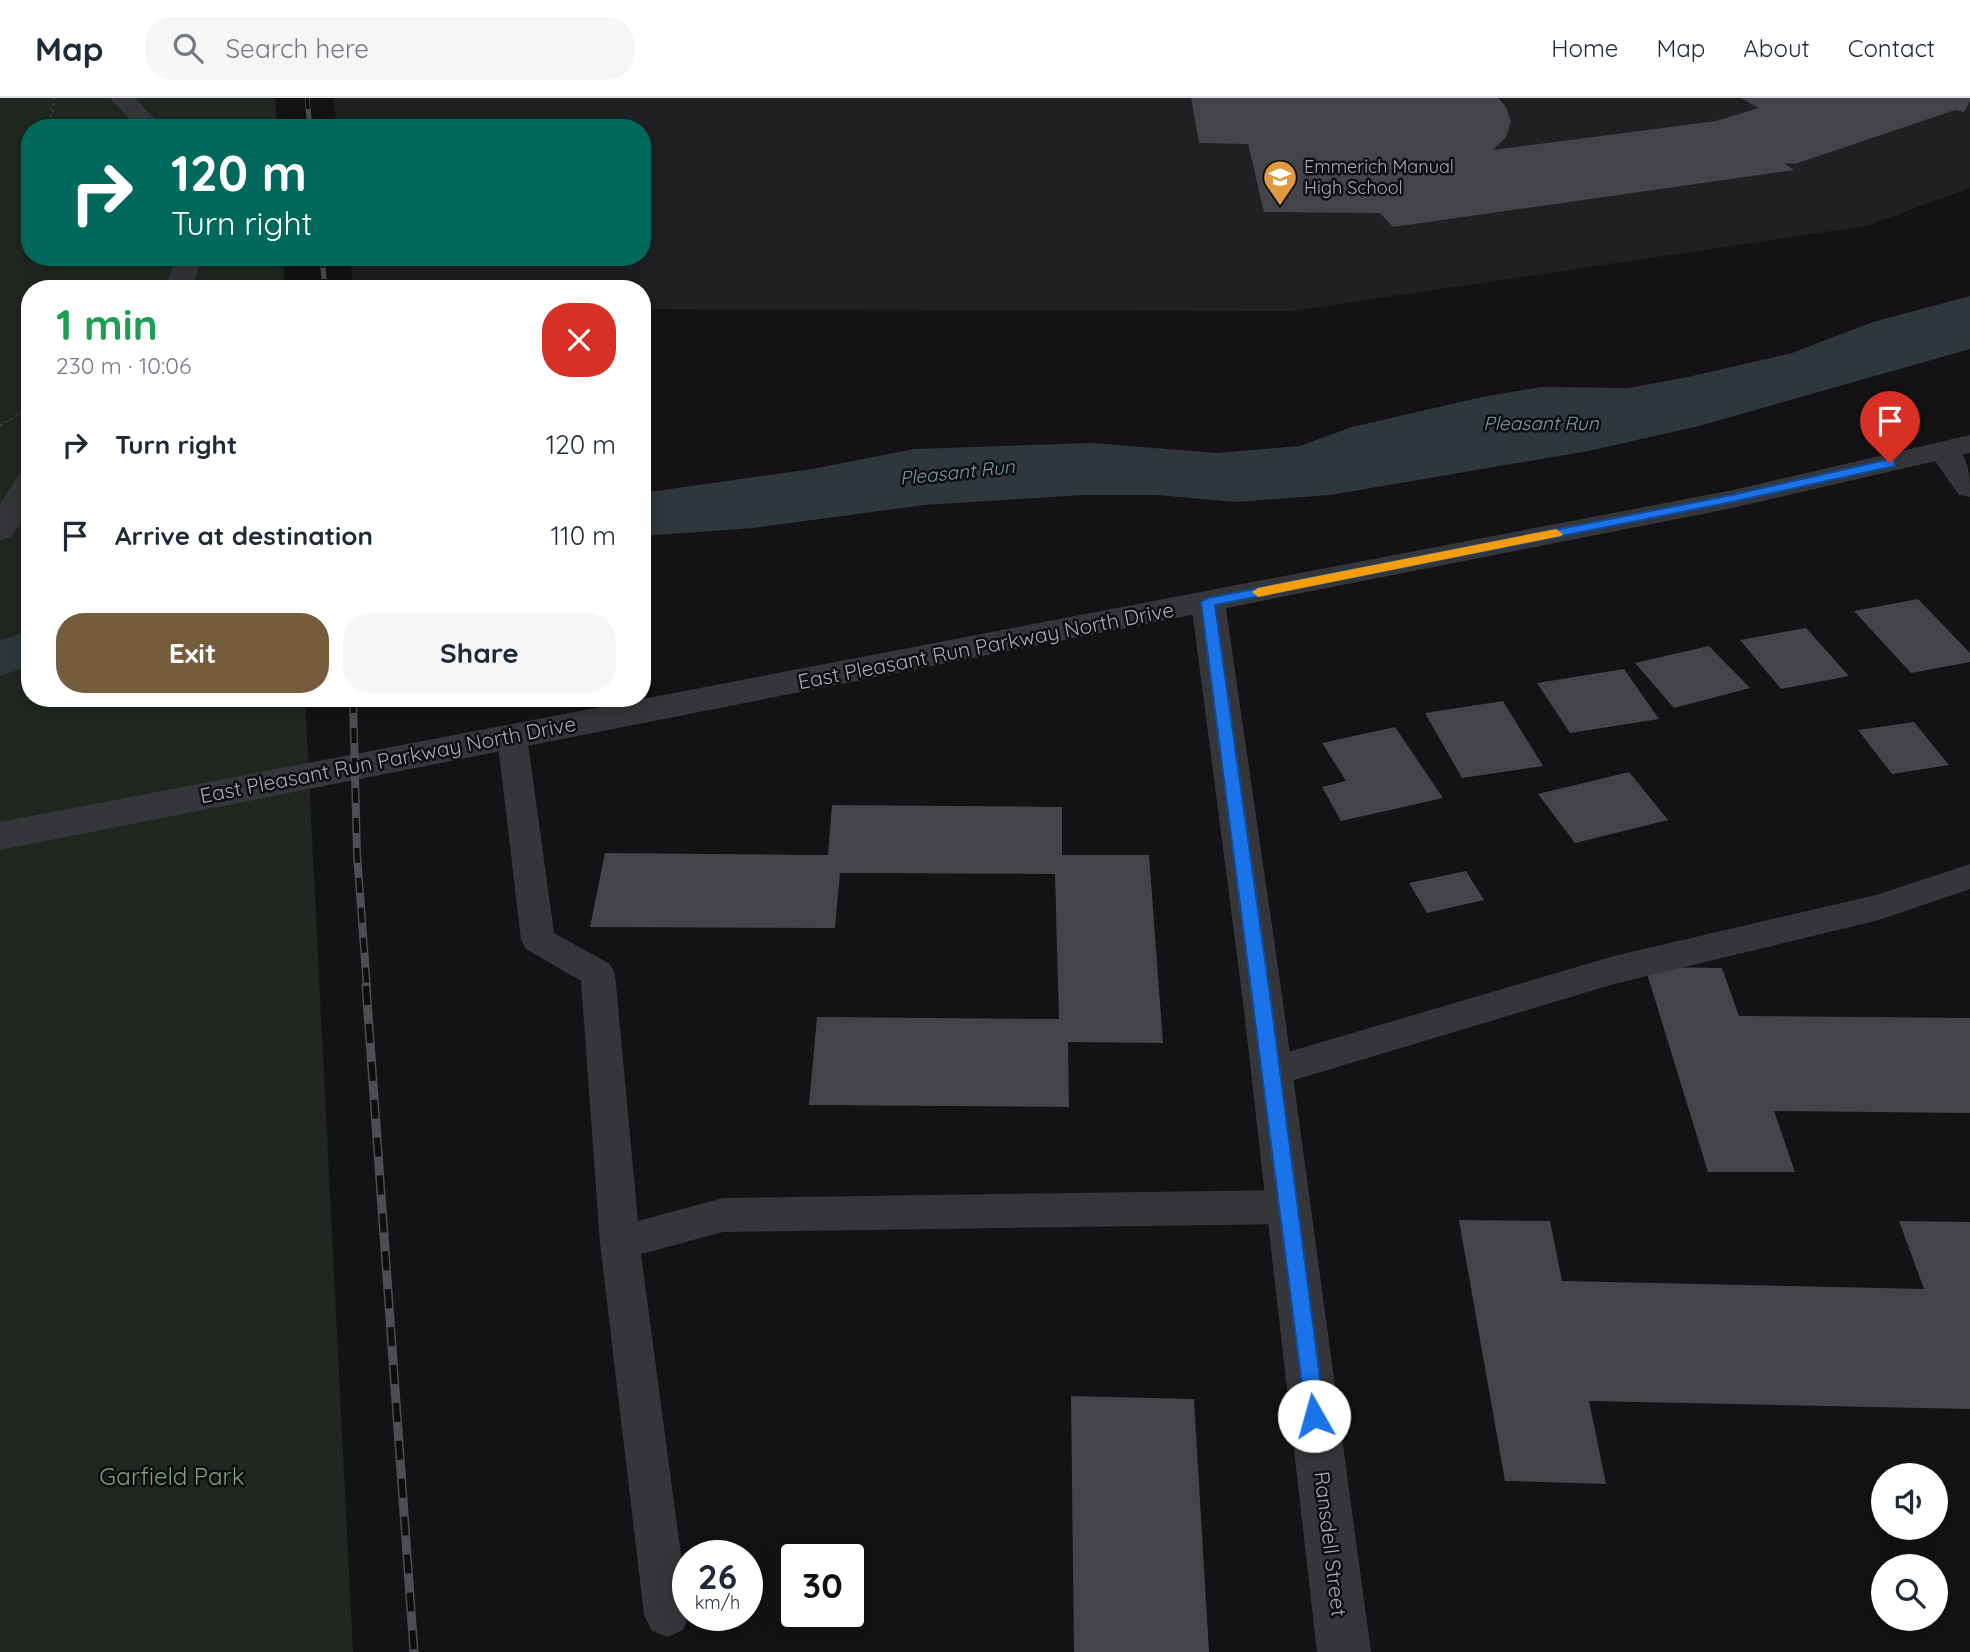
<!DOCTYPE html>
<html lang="en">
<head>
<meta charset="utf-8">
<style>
  body { margin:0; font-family:Quicksand,sans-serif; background:#f6f6f7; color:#1f2937; height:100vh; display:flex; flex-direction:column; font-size:26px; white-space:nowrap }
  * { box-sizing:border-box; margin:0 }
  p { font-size:23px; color:#747a83 }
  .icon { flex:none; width:38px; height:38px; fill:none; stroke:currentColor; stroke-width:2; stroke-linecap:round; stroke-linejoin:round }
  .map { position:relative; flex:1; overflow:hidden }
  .details { position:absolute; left:21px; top:182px; width:630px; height:427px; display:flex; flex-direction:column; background:#fff; border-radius:28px; box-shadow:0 4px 18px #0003 }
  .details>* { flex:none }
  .top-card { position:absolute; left:21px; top:21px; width:630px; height:147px; border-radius:28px; box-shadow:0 4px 18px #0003; background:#00695c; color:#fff; overflow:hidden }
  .buttons { position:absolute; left:1871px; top:1365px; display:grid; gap:14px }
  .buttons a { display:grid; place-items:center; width:77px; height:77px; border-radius:50%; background:#fff; box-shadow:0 4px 18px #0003; font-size:35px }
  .speed { position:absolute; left:672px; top:1442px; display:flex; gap:14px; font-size:35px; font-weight:700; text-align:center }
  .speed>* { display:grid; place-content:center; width:91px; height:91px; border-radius:50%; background:#fff; box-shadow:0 4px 18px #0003; line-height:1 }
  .speed small { font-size:18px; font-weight:400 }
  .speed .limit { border:4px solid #111; border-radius:10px; background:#fff; color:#111 }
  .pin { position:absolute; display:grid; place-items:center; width:60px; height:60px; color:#fff; margin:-72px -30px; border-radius:50% 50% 50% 0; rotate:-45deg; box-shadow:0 0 7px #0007 }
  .pin .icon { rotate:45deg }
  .me { position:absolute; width:77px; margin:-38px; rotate:353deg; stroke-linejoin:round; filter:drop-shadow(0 0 5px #0008) }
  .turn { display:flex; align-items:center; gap:24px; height:147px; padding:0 35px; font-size:32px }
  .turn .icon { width:91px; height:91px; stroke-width:2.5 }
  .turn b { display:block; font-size:49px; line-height:60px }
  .round { display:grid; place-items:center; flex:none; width:74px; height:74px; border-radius:28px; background:#f6f6f7 }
  .head { display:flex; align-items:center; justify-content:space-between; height:119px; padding:0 35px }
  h1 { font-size:42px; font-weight:700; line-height:52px; color:#1e9e55 }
  .button { display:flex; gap:14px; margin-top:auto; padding:14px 35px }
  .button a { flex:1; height:80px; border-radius:28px; background:#755c3c; color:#fff; font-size:28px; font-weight:700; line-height:80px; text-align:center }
  .button a+a { background:#f6f6f7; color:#1f2937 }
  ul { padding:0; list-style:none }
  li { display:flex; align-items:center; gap:21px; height:91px; padding:0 35px }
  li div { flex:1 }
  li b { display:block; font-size:26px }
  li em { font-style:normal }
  header { display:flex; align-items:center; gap:42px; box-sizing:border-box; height:98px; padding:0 35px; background:#fff; border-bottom:2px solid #e0e1e3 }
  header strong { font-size:33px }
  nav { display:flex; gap:38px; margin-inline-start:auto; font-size:24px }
  .search { width:490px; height:63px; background:#f6f6f7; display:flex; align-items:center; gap:18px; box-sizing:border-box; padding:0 24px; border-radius:28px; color:#747a83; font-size:26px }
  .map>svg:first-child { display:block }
  .built { fill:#1f2022 }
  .green { fill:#202720 }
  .water { fill:#2e373c }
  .building { fill:#424448 }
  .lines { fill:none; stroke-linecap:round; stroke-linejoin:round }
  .path { stroke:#3b3d40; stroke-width:2.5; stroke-dasharray:2.5 3.5; stroke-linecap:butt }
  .service { fill:#353639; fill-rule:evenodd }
  .minor { fill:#353639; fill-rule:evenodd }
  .tertiary { fill:#353639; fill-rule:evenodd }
  .rail-far2-casing { stroke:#4c4e52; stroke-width:5 }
  .rail-far1-casing { stroke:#4c4e52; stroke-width:8 }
  .rail-casing { stroke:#4c4e52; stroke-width:9 }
  .rail-far2 { stroke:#0e0e10; stroke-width:3.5; stroke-dasharray:11; stroke-linecap:butt }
  .rail-far1 { stroke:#0e0e10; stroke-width:5; stroke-dasharray:15; stroke-linecap:butt }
  .rail { stroke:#0e0e10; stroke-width:6; stroke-dasharray:19; stroke-linecap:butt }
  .route { fill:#1a73e8; stroke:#114b97; stroke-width:2 }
  .slow { fill:#f59e0b }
  .labels { text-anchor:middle; stroke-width:5; stroke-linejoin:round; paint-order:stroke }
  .far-poi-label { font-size:18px; fill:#a6acb4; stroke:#0e0e10; text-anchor:start }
  .far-water-label { font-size:19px; font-style:italic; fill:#809cac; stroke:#0e0e10 }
  .street-label { font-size:21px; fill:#a6acb4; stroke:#0e0e10 }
  .near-park-label { font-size:24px; fill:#809d7f; stroke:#0e0e10 }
</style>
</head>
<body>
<header>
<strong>Map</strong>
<div class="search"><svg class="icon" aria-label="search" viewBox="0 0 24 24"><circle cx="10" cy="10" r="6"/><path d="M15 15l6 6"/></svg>Search here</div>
<nav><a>Home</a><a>Map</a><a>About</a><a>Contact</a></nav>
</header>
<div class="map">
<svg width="1970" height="1554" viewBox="0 0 1970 1554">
  <rect width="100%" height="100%" fill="#131315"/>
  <path class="built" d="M333 0H1970V90L1866 128 1292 213 642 211V191H353L350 159H642V30H337Z"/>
  <path class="green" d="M0 0H275L277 30H30V159H283L285 191H30V600H305L353 1554H0Z"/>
  <path class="water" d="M1970 198V251L1699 328 1588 353 1330 397 1236 404 1157 397H1083L924 407 753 430 642 438V395L812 371 914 351 1092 345 1217 355 1300 348 1352 329 1482 299 1541 289 1628 290 1688 279 1792 255 1873 224Z
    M30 532V568L0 578V543Z"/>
  <path class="building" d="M1191 0H1498L1506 9 1511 24 1506 39 1493 52 1716 23 1759 10 1741 0H1970V3L1964 14 1955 12 1795 66 1784 65 1794 72 1393 129 1380 115 1264 114 1248 46 1199 45Z
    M1918 501 1970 555V564L1911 575 1854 513Z
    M1806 530 1849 578 1781 591 1740 542Z
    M1709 548 1750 590 1674 610 1635 565Z
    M1624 571 1659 621 1570 635 1537 585Z
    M1503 603 1543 668 1462 680 1425 615Z
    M1914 624 1949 667 1892 676 1858 632Z
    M1395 629 1443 700 1341 723 1322 689 1346 683 1322 645Z
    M1629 674 1668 722 1575 745 1538 696Z
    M832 707 1062 709V757H1149L1163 945 1068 944 1069 1009 809 1007 817 919 1059 921 1055 776 840 775 835 830 590 829 605 755 828 757Z
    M1466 773 1484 802 1427 815 1409 785Z
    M1645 869 1722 870 1739 918 1970 920V1015L1774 1013 1795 1074H1708Z
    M1459 1122 1550 1123 1562 1183 1924 1191 1899 1123 1970 1124V1311L1589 1303 1606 1386 1505 1383Z
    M1071 1298 1194 1301 1209 1554H1074Z"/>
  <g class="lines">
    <path class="path" d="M45 30 53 12 54 0
      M0 328 30 309"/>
    <path class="service" d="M512 627 523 630 527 638 554 835 610 866 615 876 638 1123 723 1100 1288 1092 1302 1097 1307 1109 1302 1121 1288 1126 723 1134 641 1156 689 1517 683 1532 667 1539 651 1532 644 1516 600 1145 581 883 526 851 521 842 497 638 501 630Z
      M1970 766V791L1879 822 1614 886 1271 989 1258 985 1253 974 1258 963 1271 959 1614 858 1876 797Z"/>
    <path class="minor" d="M110 0H135L163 30H137Z
      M176 159H202L192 191H165Z
      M1943 344C1970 351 1970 376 1970 399L1959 397 1928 353 1932 347Z
      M30 374V409L11 439 0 442V406L19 376Z
      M1208 493 1220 496 1225 504 1283 904 1371 1554H1317L1243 904 1191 504 1196 496Z"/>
    <path class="tertiary" d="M1970 337V355L1733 410 0 752V724L1733 392Z"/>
    <g class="rail-far2-casing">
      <path id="rail-far2" d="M307 0 310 30
        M322 159 325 191"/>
    </g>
    <g class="rail-far1-casing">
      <path id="rail-far1" d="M353 600 357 756 367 890"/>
    </g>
    <g class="rail-casing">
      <path id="rail" d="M366 888 414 1554"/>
    </g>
    <use href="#rail-far2" class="rail-far2"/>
    <use href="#rail-far1" class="rail-far1"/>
    <use href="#rail" class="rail"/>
  </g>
  <path class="route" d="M1890 361 1895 362V368L1732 404 1215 507 1271 904 1325 1318 1322 1325 1314 1328 1307 1325 1201 504 1208 500 1732 397Z"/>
  <path class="slow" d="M1556 431 1563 436 1561 438 1258 499 1252 494 1258 490Z"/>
  <defs>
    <g id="school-pin" transform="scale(1.75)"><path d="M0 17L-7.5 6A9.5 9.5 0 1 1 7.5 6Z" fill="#df9a41" stroke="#0e0e10"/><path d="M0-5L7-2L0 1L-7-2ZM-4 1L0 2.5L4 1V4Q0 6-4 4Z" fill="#fff"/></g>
  </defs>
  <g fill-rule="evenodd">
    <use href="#school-pin" x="1280" y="79"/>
  </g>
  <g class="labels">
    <g class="far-poi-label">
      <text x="1304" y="75">Emmerich Manual<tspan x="1304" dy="21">High School</tspan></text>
    </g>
    <g class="far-water-label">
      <text x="1541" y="332">Pleasant Run</text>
      <text transform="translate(957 374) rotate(-6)" y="7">Pleasant Run</text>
    </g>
    <g class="street-label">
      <text transform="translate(986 548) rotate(-11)" y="7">East Pleasant Run Parkway North Drive</text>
      <text transform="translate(388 662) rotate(-11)" y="7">East Pleasant Run Parkway North Drive</text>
      <text transform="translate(1330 1446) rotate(83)" y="7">Ransdell Street</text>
    </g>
    <g class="near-park-label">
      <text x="172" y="1387">Garfield Park</text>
    </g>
  </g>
</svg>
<div class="buttons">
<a><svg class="icon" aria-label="sound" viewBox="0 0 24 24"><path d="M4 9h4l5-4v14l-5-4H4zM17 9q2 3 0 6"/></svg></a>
<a><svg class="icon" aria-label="search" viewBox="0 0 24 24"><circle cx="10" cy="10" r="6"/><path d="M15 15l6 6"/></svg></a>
</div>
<div class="speed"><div>26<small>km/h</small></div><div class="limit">30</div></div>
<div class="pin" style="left:1890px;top:365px;background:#d93025"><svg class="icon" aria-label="arrive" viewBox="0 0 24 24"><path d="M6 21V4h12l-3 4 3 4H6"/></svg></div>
<svg class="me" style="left:1314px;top:1318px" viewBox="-20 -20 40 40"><circle r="19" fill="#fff"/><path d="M0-13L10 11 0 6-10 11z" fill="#1a73e8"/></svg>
<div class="top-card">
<div class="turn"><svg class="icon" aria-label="right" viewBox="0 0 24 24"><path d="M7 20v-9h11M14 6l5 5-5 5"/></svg><div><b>120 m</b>Turn right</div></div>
</div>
<section class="details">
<div class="head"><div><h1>1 min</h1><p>230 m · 10:06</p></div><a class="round" style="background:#d93025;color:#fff"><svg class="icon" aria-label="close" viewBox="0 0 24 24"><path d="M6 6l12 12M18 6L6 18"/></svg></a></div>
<ul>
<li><svg class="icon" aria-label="right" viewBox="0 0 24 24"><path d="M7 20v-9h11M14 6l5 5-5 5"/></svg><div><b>Turn right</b></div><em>120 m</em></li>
<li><svg class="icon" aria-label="arrive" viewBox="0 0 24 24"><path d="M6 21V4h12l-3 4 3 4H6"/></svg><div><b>Arrive at destination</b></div><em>110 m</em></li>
</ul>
<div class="button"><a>Exit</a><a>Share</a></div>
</section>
</div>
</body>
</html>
